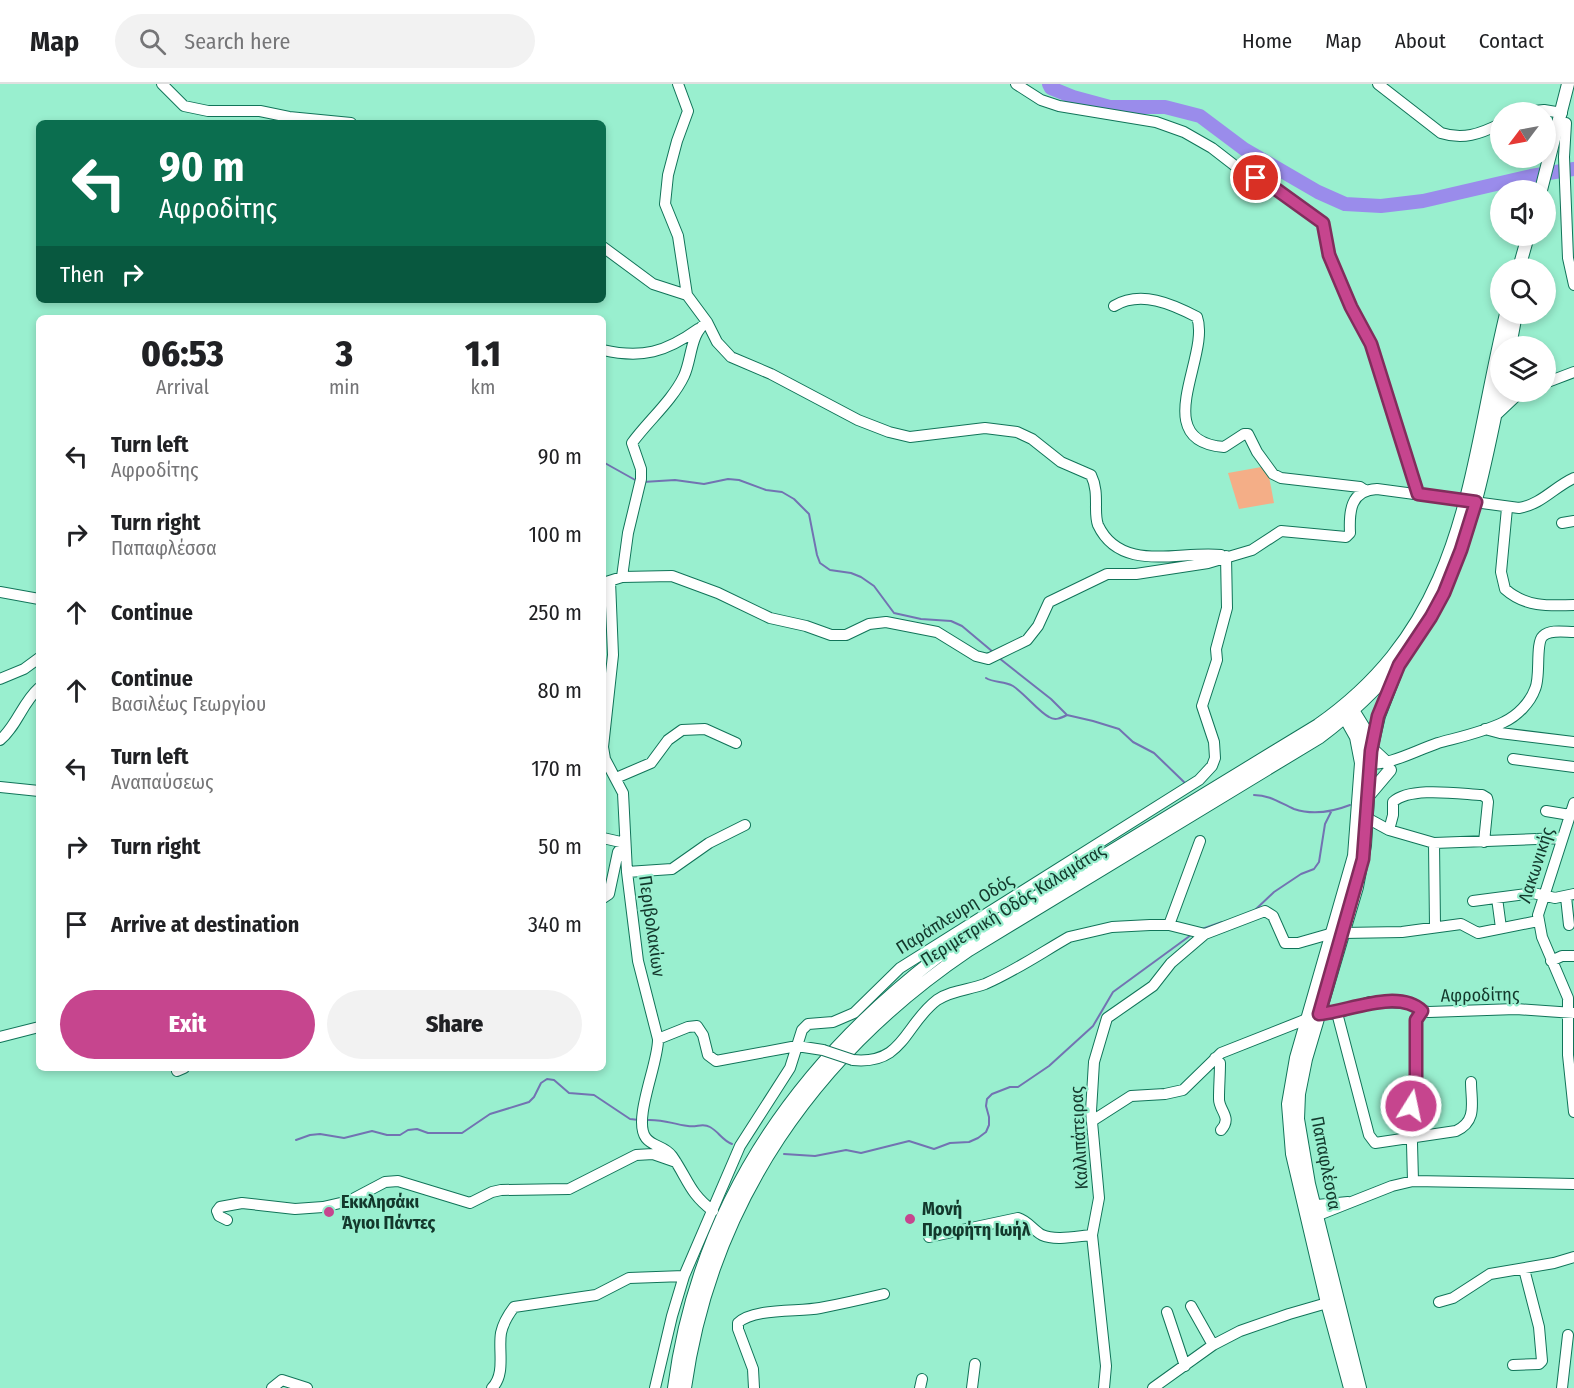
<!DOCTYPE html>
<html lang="en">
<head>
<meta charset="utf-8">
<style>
  body { margin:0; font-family:"Fira Sans Condensed",sans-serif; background:#f2f2f2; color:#202124; height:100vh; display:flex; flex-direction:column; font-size:22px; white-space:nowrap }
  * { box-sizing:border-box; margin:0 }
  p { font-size:20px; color:#757577 }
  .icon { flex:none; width:33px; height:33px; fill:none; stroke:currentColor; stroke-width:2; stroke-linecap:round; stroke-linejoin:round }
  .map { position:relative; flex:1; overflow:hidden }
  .side { position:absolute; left:36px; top:231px; width:570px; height:756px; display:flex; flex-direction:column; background:#fff; border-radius:9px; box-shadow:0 3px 9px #0003 }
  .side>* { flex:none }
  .guide { position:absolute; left:36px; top:36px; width:570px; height:183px; border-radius:9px; box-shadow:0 3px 9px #0003; background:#0b6e4f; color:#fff; overflow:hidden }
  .needle { width:39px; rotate:238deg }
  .buttons { position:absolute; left:1490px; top:18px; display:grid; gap:12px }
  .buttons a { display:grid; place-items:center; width:66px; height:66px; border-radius:50%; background:#fff; box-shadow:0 3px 9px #0003; font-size:30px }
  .pin { position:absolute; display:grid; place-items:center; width:51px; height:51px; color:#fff; margin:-26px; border:3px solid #fff; border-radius:50%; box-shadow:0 2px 6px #0007 }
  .me { position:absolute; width:66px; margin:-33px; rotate:10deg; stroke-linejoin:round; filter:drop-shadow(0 0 4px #0008) }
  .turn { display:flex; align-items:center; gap:21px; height:126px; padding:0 24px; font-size:27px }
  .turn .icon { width:78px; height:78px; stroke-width:2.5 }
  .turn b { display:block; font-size:42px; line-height:51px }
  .then { display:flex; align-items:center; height:57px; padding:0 24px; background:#0003; gap:12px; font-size:22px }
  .eta { display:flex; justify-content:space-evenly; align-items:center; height:102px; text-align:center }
  .eta b { font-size:36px; font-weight:800; line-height:42px }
  .button { display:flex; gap:12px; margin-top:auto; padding:12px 24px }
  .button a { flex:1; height:69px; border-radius:36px; background:#c6458e; color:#fff; font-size:24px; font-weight:800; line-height:69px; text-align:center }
  .button a+a { background:#f2f2f2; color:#202124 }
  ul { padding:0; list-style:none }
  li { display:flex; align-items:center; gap:18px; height:78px; padding:0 24px }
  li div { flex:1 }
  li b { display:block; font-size:22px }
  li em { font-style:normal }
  header { display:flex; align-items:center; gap:36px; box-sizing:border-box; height:84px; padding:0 30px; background:#fff; border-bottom:2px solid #e0e0e0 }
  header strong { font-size:28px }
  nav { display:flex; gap:33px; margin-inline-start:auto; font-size:21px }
  .search { width:420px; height:54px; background:#f2f2f2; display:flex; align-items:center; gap:15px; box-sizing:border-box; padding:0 21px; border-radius:33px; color:#757577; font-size:22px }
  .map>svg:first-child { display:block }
  .green { fill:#f4ae87 }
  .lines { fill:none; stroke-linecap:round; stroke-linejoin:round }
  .stream { stroke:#7273b2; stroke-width:2 }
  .river { stroke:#9a8ceb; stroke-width:14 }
  .minor-casing { stroke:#117459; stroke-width:12 }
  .major-casing { stroke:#117459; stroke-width:14 }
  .minor { stroke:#fff; stroke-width:10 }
  .major { stroke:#fff; stroke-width:12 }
  .minor-bridge-casing { stroke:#117459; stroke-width:12; stroke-linecap:butt }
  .minor-bridge { stroke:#fff; stroke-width:10 }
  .route-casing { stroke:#812d5c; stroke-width:15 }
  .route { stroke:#c6458e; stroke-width:10 }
  .poi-dot { fill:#c6458e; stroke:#99efcf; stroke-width:2 }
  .labels { text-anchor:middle; stroke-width:4.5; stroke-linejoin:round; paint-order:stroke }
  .street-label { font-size:18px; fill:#13382c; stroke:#99efcf }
  .poi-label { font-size:18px; font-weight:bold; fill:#13382c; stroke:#99efcf; text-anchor:start }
</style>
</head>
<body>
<header>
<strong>Map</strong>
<div class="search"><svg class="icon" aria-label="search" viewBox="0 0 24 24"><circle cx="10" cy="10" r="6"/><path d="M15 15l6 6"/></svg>Search here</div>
<nav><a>Home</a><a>Map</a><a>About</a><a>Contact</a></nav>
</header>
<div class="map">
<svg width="1574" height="1304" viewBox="0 0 1574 1304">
  <rect width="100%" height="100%" fill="#99efcf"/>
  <path class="green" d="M1267 382 1274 419 1239 425 1228 389Z"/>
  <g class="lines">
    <path class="stream" d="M603 378 637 397
      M643 398 675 396 704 400 728 395 739 396 766 406 782 408 794 415 809 430 817 471 820 479 830 486 851 489 861 493 874 502 894 529 921 535 951 537 962 542 993 568
      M999 574 1051 615 1067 631 1093 637 1119 645 1133 658 1154 669 1184 698
      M986 594C994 599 1004 597 1013 602 1025 610 1039 628 1049 633 1055 637 1061 634 1067 631
      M1254 711C1270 711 1280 719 1294 725 1312 731 1332 728 1350 721
      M1255 826 1274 808 1301 790 1314 785 1319 778 1325 740 1331 728
      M1202 845 1222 838
      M646 1036C665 1035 671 1040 688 1042 697 1044 702 1038 710 1043 719 1048 722 1056 732 1060
      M296 1056 310 1051 320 1050 344 1054 372 1047 387 1051H400L408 1046 417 1045 428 1049H462L490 1030 529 1018 534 1013 541 999 547 995 554 996 569 1009 594 1011 630 1035 639 1036
      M784 1070 815 1072 846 1066 861 1069 909 1057 934 1065 950 1059 969 1058 978 1054 986 1048 989 1041V1033L986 1022 987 1015 992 1010 1010 1003H1018L1049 982 1093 942 1113 908 1191 851"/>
    <path class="river" d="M1049 0 1051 4 1073 13 1110 23H1165L1200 32 1244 65 1318 108 1345 120 1381 122 1423 117 1531 92 1574 85"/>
    <g class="minor-casing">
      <path id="minor" d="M162 0 184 22 208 27H260L289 33 351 39
        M678 0 688 27 677 57 668 91 665 120 678 152 687 211
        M1016 0 1041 16 1059 22 1156 38 1184 48 1212 64 1243 88 1269 101 1323 139 1329 171 1351 223 1371 260 1418 410
        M1378 0 1441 49C1463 56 1480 50 1500 40
        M1525 28 1544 26 1562 29
        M1566 39 1564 73 1568 174 1574 201
        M603 163 653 200 687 211 707 238 717 258 731 273 771 290 858 336 889 348 910 353 985 344 1017 348 1032 355 1061 378 1091 391C1100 409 1093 428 1098 441 1121 490 1181 466 1221 471
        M1114 222C1141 206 1172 220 1197 233 1211 272 1147 357 1224 363L1244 350H1248L1257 368 1273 390 1281 394 1360 403 1366 407
        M603 266C642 275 666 268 698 245
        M1545 299 1574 288
        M1491 308 1515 312 1524 308
        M1507 424 1501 488 1505 505C1525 523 1548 522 1574 521
        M1562 439 1574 437
        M622 493 628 449 641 395V385L632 359C648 337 672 317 684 292 692 275 690 249 707 238
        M610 497 613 571 603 663 605 675 623 709 627 788 638 877 658 955C659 978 632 1036 646 1054 653 1063 665 1062 672 1072 688 1095 689 1109 713 1127
        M603 499 622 493 672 492 718 509 770 534 806 542 831 551H846L869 540 886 538 937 548 976 572 988 575 1027 556 1038 542 1049 518 1107 490H1136L1208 479 1252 466 1281 447 1346 453 1350 449C1349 428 1350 406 1377 405L1519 424C1542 420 1554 403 1574 394
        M0 508 39 515
        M0 595 24 585 39 574
        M1485 645 1500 649 1574 658
        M0 656C17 642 22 619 39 604
        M1513 675 1574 683
        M1364 680C1392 681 1412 668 1438 659 1460 653 1484 648 1504 638 1517 632 1530 619 1535 605 1541 593 1535 559 1543 552 1550 545 1565 548 1574 548
        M616 694 651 679 668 656 682 646 705 645 736 659
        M0 703 39 707
        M1574 719 1538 831 1542 853 1568 914V971L1574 1028
        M1546 727 1570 731
        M1367 734 1389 746 1434 759 1562 754
        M1389 746 1393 731V718C1410 702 1460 710 1482 711L1487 714 1488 718 1484 758
        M603 754 625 759 618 768 609 810 603 814
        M1434 759 1435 842
        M627 788 672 785 709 759 745 741
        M1566 813 1569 841
        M1497 814 1501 844
        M1473 817 1533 809 1555 814 1574 810
        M1169 841 1200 757
        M1343 849 1402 848 1461 840 1478 849 1538 837
        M1551 877 1562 872H1574
        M1337 929 1369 1051 1375 1059 1456 1047C1478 1037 1471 1018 1471 998
        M1319 930 1337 929 1370 918 1411 919 1421 927 1429 928 1516 925 1574 929
        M0 953 39 943
        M658 955 688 943 697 942 703 951 708 971 716 977 797 962 823 966
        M1215 974 1220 979C1220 991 1219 1002 1219 1014 1218 1026 1233 1033 1221 1046
        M853 976C904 981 904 941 937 916 952 906 969 906 985 900 1015 887 1041 869 1069 853L1112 843 1150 841H1169L1205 850 1265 827 1273 832 1285 859H1298L1333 849
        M177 987 184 984
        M1092 1037 1131 1012 1165 1010 1183 1006 1221 969 1307 935
        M1413 1097 1411 1022 1416 1004V936L1421 927
        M1307 1122 1348 1118
        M1311 1134 1392 1102 1413 1097 1574 1100
        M227 1136 219 1132 217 1127 220 1123 242 1119 295 1125 323 1123 349 1117 385 1098 398 1097 470 1119 492 1108 501 1106 569 1105 636 1071 653 1070 676 1078
        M929 1153 1018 1134C1028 1137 1033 1146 1042 1151 1055 1157 1078 1152 1092 1151
        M1439 1218 1453 1214 1490 1190 1554 1179 1574 1173
        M1191 1222 1213 1261
        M1167 1228 1185 1282
        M1513 1281 1539 1280 1542 1277 1539 1243 1524 1185
        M272 1304 282 1296 307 1304
        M492 1304C506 1290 498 1266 501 1249 503 1239 508 1231 514 1223L596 1211 629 1194 684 1192
        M655 1304 672 1232 684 1192 740 1062 790 984 802 946 808 940 833 938 854 929 900 884 1199 696 1212 682 1215 674 1214 658 1202 622 1217 576 1216 565 1227 524 1226 472
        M754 1304 753 1285 738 1245V1239C753 1224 798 1228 820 1224 841 1220 863 1215 884 1210
        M920 1304 922 1295
        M972 1304 975 1280
        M1104 1304 1106 1282 1092 1151 1099 1114 1091 1027 1094 978 1107 934 1153 902 1171 879 1205 850
        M1153 1304 1213 1261 1240 1247 1289 1230 1327 1219
        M1562 1304 1568 1251"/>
    </g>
    <g class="major-casing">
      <path id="major" d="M1541 106 1568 0
        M1519 184 1528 152
        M1510 262 1516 230
        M1497 329 1515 312
        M1349 620 1367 649 1371 667 1365 761 1357 803 1306 975 1299 1010 1298 1035 1309 1100 1360 1304
        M1342 628 1356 653 1361 679 1354 772 1296 974 1288 1020 1292 1070 1327 1219 1350 1304
        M1372 662 1379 632 1396 588
        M1372 665 1387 679
        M1368 712 1390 686
        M674 1304C698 1123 793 984 936 874L1318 641C1468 536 1467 391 1506 230
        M685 1304C711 1118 815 970 969 866L1320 653C1448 556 1470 457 1500 308"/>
    </g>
    <use href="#minor" class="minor"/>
    <use href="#major" class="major"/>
    <g class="minor-bridge-casing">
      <path id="minor-bridge" d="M823 966 853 976"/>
    </g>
    <use href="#minor-bridge" class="minor-bridge"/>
  </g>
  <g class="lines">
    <g class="route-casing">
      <path id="route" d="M1256 94 1269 100 1323 139 1329 171 1351 223 1371 260 1418 410 1476 418 1461 466 1444 509 1431 533 1399 581 1378 632 1371 667 1363 775 1319 930C1347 928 1398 904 1422 927L1416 936V1004L1411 1022"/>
    </g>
    <use href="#route" class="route"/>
  </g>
  <g class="poi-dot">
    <circle cx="329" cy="1128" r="6"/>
    <circle cx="910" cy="1135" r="6"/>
  </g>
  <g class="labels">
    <g class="street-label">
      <text transform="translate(1536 781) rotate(-72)" y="6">Λακωνικής</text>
      <text transform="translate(1013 821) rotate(-32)" y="6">Περιμετρική Οδός Καλαμάτας</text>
      <text transform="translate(955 830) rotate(-32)" y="6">Παράπλευρη Οδός</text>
      <text transform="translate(652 842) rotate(82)" y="6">Περιβολακίων</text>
      <text transform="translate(1480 911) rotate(-1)" y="6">Αφροδίτης</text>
      <text transform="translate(1079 1054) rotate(-93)" y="6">Καλλιπάτειρας</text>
      <text transform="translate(1326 1079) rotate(79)" y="6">Παπαφλέσσα</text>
    </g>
    <g class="poi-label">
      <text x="341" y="1124">Εκκλησάκι<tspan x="341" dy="21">Άγιοι Πάντες</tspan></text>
      <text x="922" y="1131">Μονή<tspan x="922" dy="21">Προφήτη Ιωήλ</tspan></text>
    </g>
  </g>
</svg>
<div class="buttons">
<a><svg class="needle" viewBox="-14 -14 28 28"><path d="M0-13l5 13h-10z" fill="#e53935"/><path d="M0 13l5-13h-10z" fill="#757577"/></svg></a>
<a><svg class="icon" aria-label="sound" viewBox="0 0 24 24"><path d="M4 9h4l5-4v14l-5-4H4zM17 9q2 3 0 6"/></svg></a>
<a><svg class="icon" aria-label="search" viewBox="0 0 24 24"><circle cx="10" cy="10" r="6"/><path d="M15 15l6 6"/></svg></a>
<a><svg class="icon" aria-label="layers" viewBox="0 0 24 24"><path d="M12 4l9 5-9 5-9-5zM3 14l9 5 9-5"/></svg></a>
</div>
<div class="pin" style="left:1256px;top:94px;background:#d93025"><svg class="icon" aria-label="arrive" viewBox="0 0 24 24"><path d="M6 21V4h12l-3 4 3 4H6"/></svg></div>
<svg class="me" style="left:1411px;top:1022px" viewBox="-20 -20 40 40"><circle r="17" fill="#c6458e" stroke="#fff" stroke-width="3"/><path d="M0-11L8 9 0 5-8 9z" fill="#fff"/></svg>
<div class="guide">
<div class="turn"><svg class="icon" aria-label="left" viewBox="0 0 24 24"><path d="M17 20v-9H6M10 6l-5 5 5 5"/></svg><div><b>90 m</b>Αφροδίτης</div></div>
<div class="then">Then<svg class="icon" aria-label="right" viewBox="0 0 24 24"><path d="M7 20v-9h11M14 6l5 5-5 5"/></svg></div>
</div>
<section class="side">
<div class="eta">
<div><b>06:53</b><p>Arrival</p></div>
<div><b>3</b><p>min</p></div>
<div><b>1.1</b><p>km</p></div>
</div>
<ul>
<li><svg class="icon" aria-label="left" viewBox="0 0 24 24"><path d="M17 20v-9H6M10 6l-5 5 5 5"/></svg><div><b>Turn left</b><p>Αφροδίτης</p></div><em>90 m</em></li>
<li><svg class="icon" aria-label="right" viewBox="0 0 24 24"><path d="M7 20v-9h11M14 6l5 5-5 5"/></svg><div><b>Turn right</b><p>Παπαφλέσσα</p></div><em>100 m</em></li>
<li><svg class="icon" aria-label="ahead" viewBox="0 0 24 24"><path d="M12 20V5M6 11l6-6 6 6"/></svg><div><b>Continue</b></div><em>250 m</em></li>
<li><svg class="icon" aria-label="ahead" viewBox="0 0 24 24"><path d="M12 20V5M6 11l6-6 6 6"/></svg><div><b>Continue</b><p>Βασιλέως Γεωργίου</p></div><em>80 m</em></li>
<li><svg class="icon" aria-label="left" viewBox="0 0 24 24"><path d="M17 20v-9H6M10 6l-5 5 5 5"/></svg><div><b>Turn left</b><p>Αναπαύσεως</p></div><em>170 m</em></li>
<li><svg class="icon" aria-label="right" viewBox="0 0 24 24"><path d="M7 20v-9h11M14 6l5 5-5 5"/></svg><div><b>Turn right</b></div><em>50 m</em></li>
<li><svg class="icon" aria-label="arrive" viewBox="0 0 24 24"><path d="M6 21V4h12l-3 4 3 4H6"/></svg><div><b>Arrive at destination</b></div><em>340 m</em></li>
</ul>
<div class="button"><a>Exit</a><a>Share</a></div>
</section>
</div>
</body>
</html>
